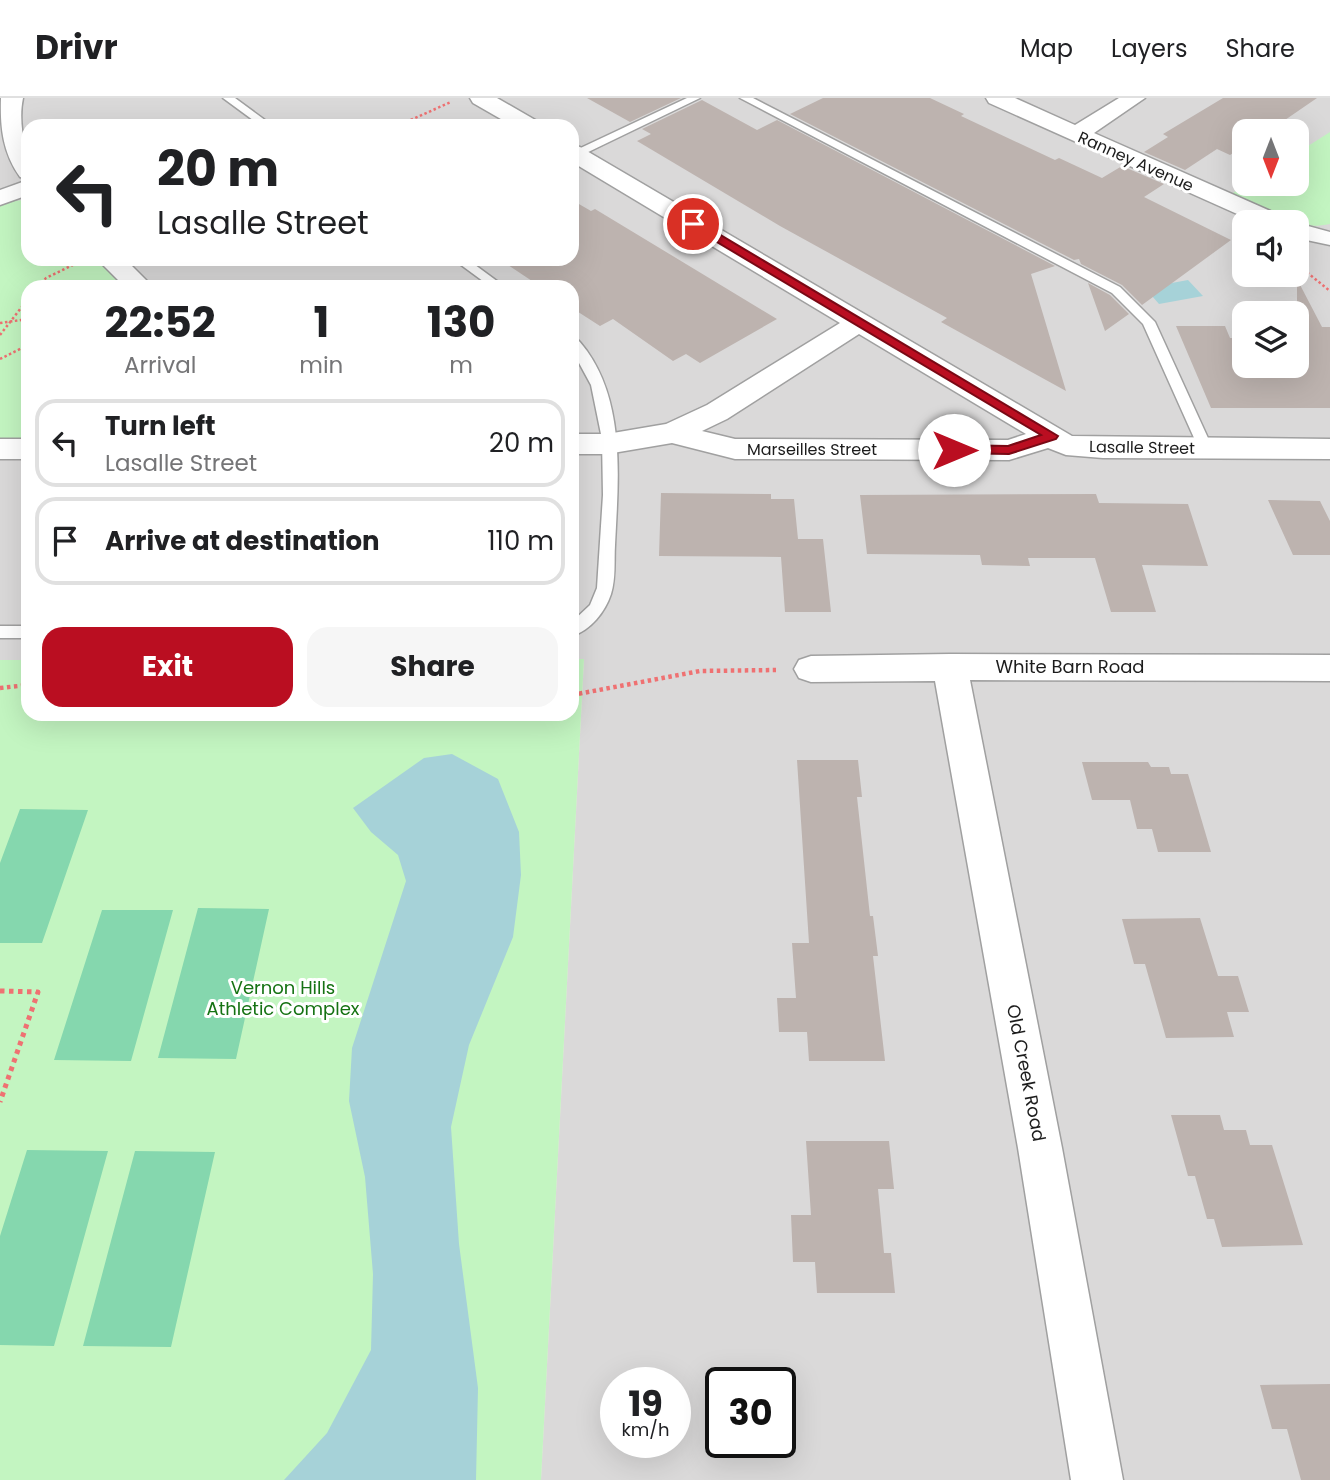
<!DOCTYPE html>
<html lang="en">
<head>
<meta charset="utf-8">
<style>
  body { margin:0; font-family:Poppins,sans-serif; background:#f6f6f6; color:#202124; height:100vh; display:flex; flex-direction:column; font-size:26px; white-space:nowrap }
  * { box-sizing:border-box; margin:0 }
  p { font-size:23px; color:#757577 }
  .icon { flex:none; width:38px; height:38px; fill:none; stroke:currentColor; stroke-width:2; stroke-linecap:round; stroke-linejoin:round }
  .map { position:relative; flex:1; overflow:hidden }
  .side { position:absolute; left:21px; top:182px; width:558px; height:441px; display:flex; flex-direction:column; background:#fff; border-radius:21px; box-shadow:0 7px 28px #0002 }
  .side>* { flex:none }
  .top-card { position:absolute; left:21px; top:21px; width:558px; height:147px; border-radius:21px; box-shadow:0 7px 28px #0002; background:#fff; color:#202124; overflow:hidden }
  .needle { width:46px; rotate:180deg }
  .buttons { position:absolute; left:1232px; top:21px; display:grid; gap:14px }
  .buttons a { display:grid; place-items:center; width:77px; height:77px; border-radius:14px; background:#fff; box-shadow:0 7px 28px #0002; font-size:35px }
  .speed { position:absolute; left:600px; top:1269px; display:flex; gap:14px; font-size:35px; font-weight:700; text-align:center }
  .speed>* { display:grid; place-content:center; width:91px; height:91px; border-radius:50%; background:#fff; box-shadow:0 7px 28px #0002; line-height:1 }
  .speed small { font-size:18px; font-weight:400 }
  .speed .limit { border:4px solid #111; border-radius:10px; background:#fff; color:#111 }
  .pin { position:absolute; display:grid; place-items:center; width:60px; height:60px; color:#fff; margin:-30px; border:4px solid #fff; border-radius:50%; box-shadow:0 2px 7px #0007 }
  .me { position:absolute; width:77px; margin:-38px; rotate:90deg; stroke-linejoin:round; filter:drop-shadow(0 0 5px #0008) }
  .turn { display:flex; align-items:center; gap:24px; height:147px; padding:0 21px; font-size:32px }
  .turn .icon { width:91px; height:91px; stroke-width:2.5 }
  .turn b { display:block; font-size:49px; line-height:60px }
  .eta { display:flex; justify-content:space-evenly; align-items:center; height:119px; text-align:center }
  .eta b { font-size:42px; font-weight:700; line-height:49px }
  .cta { display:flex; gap:14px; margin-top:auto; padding:14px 21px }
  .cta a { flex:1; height:80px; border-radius:21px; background:#ba0e21; color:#fff; font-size:28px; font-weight:700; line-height:80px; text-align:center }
  .cta a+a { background:#f6f6f6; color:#202124 }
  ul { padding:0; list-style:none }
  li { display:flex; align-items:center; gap:21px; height:88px; margin:0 14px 10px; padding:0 7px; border:4px solid #e0e0e0; border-radius:21px }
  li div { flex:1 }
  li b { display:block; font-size:26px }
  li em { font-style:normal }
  header { display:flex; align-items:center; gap:42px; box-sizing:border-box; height:98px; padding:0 35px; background:#fff; border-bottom:2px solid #e0e0e0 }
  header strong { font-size:33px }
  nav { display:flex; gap:38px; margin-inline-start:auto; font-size:24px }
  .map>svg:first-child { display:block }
  .residential { fill:#dad9d9; fill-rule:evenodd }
  .park { fill:#c3f5c1 }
  .pitch { fill:#85d7ae }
  .water { fill:#a6d2d8 }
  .building { fill:#bdb3af }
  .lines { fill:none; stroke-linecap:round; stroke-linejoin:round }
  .service-casing { stroke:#a0a0a0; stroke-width:3 }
  .minor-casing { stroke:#a0a0a0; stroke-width:3 }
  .path-far2 { stroke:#ef7172; stroke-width:2.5; stroke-dasharray:2.5 2.5; stroke-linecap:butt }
  .path-far1 { stroke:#ef7172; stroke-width:4.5; stroke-dasharray:3.5 3.5; stroke-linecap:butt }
  .path { stroke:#ef7172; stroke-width:5; stroke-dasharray:4.5 4.5; stroke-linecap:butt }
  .service { fill:#fff; fill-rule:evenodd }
  .minor { fill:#fff; fill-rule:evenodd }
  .route { fill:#ba0e21; stroke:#790915; stroke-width:2 }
  .labels { text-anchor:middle; stroke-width:6; stroke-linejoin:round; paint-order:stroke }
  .far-street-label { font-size:16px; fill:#1c1c1c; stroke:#fff }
  .street-label { font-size:18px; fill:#1c1c1c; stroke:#fff }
  .park-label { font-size:18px; fill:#157213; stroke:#fff }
</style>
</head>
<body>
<header>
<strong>Drivr</strong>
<nav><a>Map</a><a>Layers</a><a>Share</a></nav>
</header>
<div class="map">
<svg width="1330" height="1382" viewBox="0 0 1330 1382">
  <rect width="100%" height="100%" fill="#ede8e2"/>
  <path class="residential" d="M0 0H1330V1382H541L584 561H572V189H28V562H0ZM28 28H572V161H28ZM1244 33H1297V86H1244ZM1244 124H1297V177H1244ZM1244 215H1297V268H1244ZM616 1284H676V1344H616ZM721 1284H780V1344H721Z"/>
  <path class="park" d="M1330 34V126C1294 134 1262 113 1228 98L1247 86H1297V55Z
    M28 102V161H103L134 189H28V340H0V107L9 103Z
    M572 561H584L541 1382H0V562H28V616H572Z"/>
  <path class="pitch" d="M20 711 88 712 42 845H0V765Z
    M198 810 269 811 236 961 158 960Z
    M102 812H173L131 963 54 962Z
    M27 1052 108 1053 54 1248 0 1247V1138Z
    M135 1053 215 1054 171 1249 83 1248Z"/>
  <path class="water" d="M1188 182 1203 198 1159 206 1145 190Z
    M452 656 498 681 519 734 521 777 513 839 469 947 451 1029 459 1146 478 1290 476 1382H284L327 1335 371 1252 373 1176 365 1079 349 1003 352 950 406 783 398 757 371 734 353 710 424 660Z"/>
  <path class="building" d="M587 0H681L630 24Z
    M823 0H930L964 16 961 18 1055 62 1059 60 1102 80 1122 68 1164 86 1144 99 1231 142 1142 207 1122 187 1081 166 1079 161 1074 162 790 16Z
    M1223 0H1317L1269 33H1244V48L1230 57 1217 51 1185 72 1144 54 1168 39 1163 36Z
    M702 2 757 32 777 22 1055 168 1031 176 1066 293 941 224 947 220 780 128 637 43 651 36 642 31Z
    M572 102 591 113 595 111 777 221 700 265 686 256 673 263 613 221 600 228 572 210V189H541L499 161H572Z
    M1297 181 1322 229H1330V310H1211L1176 228H1225L1230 240H1244V268H1297Z
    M1088 185 1110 197 1129 216 1105 233Z
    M661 395 771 396V401H794L798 441H823L831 514H785L781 459 659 458Z
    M1096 396 1099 405 1188 406 1208 468 1142 467 1156 514H1111L1095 460H1028L1030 468 982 467 980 457 867 456 860 397Z
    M1268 402 1320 403 1330 423V457H1293Z
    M797 662H858L862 699H857L870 818H873L878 858H873L885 963H809L807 934H779L777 900H796L792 845H809Z
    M1082 664H1148L1151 669H1169L1171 676H1188L1211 754H1158L1152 731H1137L1130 702H1092Z
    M1200 820 1218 878H1238L1249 914H1227L1234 939 1166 940 1145 866H1134L1122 821Z
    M1171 1017H1220L1224 1032H1246L1250 1047H1272L1303 1147 1222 1149 1214 1121H1207L1195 1078H1188Z
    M806 1043H889L894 1091H878L884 1155H891L895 1195H817L815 1164H793L791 1117H811Z
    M1330 1286V1382H1301L1287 1331H1272L1260 1287Z"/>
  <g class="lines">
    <g class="service-casing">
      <path id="service" d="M223 0H235L273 28H261Z
        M687 0H700L580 58H572V54Z
        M740 0H753L1120 189 1155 224 1213 351 1211 354H1201L1199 351 1143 226 1112 195Z
        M453 161H467L505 189H491Z
        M572 238C579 241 582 247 587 253 626 308 618 384 615 447 614 463 616 480 611 496 605 514 591 532 572 538V524L590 507 597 490 603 397 602 341 591 287 572 252Z
        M0 528H28V540H0Z"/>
    </g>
    <g class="minor-casing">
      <path id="minor" d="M1 0H23C17 28 28 53 28 81L20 79C3 55 0 30 1 0Z
        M470 0H497L537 23 540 28H513L473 5Z
        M986 0H1015L1075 27 1119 0H1145L1094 35 1284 119 1287 124H1255L989 5Z
        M572 47 580 49 1072 338 1330 341V361L1103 360 1066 357 1048 350 1009 362 735 361 672 345 607 356H572V336H607L666 326 707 307 840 225 572 64ZM859 236 1026 336 1008 342 735 341 702 333 727 321Z
        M28 82V97L0 107V92Z
        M1297 125 1330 134V147L1297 140Z
        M97 161H125L153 189H125Z
        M0 341H28V361H0Z
        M950 556 1330 557V583L970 582 1062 1050 1123 1382H1071L1018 1050 935 583 811 584 799 580 794 571 799 562 811 558Z"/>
    </g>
    <path class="path-far2" d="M397 28 451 4
      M1299 162 1304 172 1330 193
      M38 189 46 180 79 164
      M0 225 28 221
      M0 237 28 201
      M0 261 28 247"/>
    <path class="path-far1" d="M0 590 28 587
      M572 597 700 573 776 572"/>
    <path class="path" d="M0 893 38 894 0 1004"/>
    <use href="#service" class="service"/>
    <use href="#minor" class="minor"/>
  </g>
  <path class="route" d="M690 123H697L1058 338 1056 341 1009 356 950 355 948 352 954 347 1008 348 1041 337 690 128Z"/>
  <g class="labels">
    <g class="far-street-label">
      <text transform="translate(1136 63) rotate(24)" y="6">Ranney Avenue</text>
      <text transform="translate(1142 349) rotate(1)" y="6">Lasalle Street</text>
      <text x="812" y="357">Marseilles Street</text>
    </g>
    <g class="street-label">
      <text x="1070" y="575">White Barn Road</text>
      <text transform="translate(1026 975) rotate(79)" y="6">Old Creek Road</text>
    </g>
    <g class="park-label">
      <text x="283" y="896">Vernon Hills<tspan x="283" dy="21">Athletic Complex</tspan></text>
    </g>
  </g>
</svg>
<div class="buttons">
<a><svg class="needle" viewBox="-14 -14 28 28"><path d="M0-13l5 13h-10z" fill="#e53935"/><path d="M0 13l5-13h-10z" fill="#757577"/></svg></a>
<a><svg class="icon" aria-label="sound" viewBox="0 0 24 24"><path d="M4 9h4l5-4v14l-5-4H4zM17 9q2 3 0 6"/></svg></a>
<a><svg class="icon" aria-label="layers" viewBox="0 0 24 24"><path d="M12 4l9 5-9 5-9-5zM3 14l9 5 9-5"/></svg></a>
</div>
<div class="speed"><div>19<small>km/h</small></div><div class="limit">30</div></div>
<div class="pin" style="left:693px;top:126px;background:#d93025"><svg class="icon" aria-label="arrive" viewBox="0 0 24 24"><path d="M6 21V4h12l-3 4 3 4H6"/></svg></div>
<svg class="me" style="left:954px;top:352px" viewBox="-20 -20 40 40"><circle r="19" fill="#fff"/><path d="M0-13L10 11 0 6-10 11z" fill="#ba0e21"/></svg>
<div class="top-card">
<div class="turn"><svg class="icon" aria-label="left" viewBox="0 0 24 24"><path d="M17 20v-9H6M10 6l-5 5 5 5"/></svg><div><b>20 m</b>Lasalle Street</div></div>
</div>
<section class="side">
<div class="eta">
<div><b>22:52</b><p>Arrival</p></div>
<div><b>1</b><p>min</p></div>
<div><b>130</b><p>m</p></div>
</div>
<ul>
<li><svg class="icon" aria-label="left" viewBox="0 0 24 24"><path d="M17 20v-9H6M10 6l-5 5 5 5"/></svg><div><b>Turn left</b><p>Lasalle Street</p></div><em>20 m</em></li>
<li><svg class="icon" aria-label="arrive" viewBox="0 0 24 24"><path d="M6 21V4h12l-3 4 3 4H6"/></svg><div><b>Arrive at destination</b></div><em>110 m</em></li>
</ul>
<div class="cta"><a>Exit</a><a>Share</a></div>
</section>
</div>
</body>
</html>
